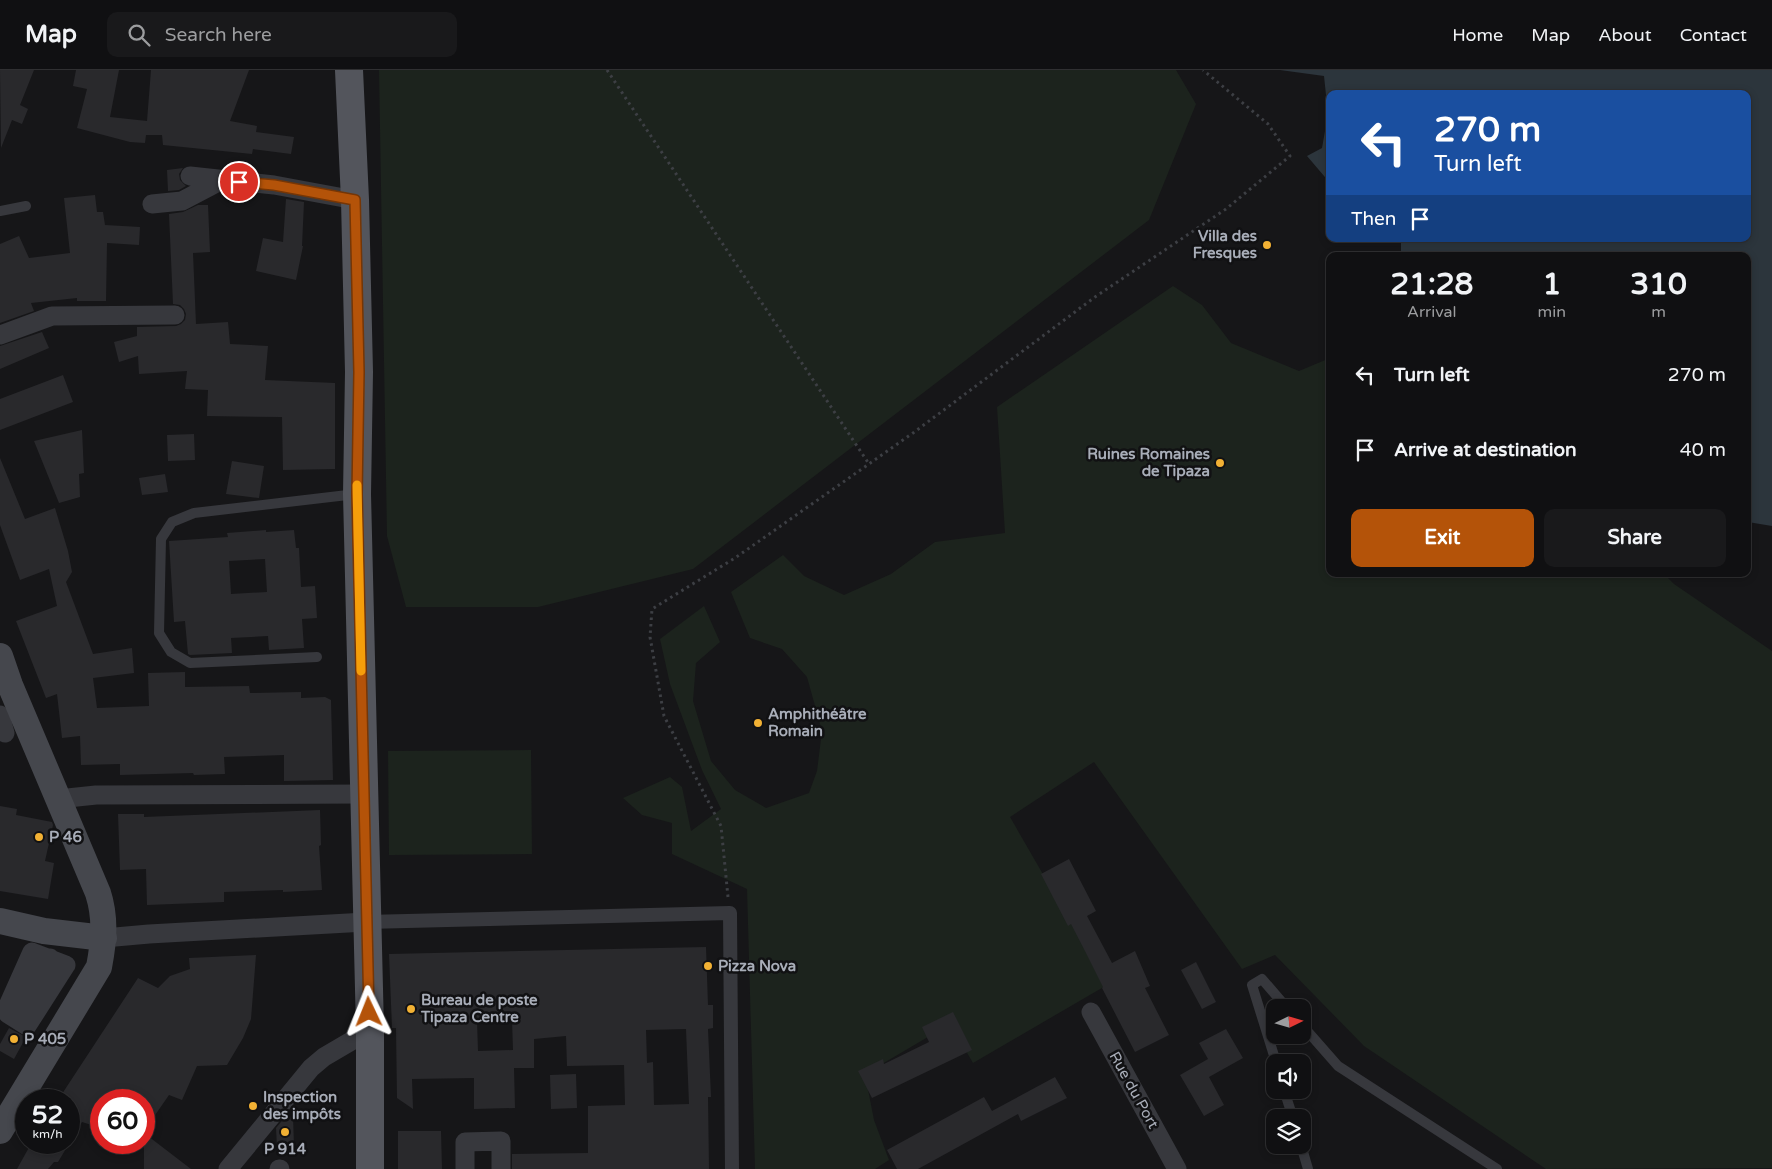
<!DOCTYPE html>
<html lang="en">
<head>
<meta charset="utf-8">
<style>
  body { margin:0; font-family:"Varela Round",sans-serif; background:#19191b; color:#f1f3f6; height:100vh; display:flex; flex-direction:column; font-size:19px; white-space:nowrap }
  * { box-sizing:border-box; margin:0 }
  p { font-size:16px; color:#9c9d9f }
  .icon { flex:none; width:28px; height:28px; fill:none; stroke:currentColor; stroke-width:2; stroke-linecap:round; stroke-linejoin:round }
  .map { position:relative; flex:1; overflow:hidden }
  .drawer { position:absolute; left:1326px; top:182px; width:425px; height:325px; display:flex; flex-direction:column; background:#101012; border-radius:10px; box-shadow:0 2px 8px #0003,0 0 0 1px #303032 }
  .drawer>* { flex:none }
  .banner { position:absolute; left:1326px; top:20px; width:425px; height:152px; border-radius:10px; box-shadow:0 2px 8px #0003,0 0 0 1px #303032; background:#1a4fa0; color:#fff; overflow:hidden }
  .needle { width:32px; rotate:85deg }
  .fabs { position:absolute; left:1266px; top:929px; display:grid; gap:10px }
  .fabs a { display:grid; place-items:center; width:45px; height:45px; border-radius:10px; background:#101012; box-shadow:0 2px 8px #0003,0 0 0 1px #303032; font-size:25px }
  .speed { position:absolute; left:15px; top:1019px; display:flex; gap:10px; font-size:25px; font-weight:700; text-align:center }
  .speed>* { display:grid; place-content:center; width:65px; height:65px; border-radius:50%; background:#101012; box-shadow:0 2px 8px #0003,0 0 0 1px #303032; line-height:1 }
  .speed small { font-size:12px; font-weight:400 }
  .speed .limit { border:8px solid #d22; background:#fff; color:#111 }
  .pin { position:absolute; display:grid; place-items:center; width:42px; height:42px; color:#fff; margin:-21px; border:2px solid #fff; border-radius:50%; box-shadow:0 1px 5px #0007 }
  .me { position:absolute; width:55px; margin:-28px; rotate:358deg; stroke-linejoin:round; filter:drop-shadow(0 0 4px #0008) }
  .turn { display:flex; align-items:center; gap:18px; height:105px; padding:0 25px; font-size:22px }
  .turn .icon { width:65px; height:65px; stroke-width:2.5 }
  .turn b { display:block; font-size:35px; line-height:42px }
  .then { display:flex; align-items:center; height:48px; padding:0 25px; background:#0003; gap:10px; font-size:19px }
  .eta { display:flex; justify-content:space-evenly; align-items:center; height:85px; text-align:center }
  .eta b { font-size:30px; font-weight:700; line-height:35px }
  .button { display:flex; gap:10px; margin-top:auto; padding:10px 25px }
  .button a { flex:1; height:58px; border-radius:10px; background:#b45309; color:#fff; font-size:20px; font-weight:700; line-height:58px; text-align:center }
  .button a+a { background:#19191b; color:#f1f3f6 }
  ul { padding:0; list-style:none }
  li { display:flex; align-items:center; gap:15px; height:75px; padding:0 25px }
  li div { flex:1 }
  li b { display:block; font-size:19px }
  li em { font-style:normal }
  header { display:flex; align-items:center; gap:30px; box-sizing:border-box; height:70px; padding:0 25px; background:#101012; border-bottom:1px solid #303032 }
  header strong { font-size:24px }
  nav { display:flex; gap:28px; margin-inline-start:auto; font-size:18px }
  .search { width:350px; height:45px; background:#19191b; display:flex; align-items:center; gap:12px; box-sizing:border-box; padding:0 18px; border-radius:10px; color:#9c9d9f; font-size:19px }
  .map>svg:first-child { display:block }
  .green { fill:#1c231d }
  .water { fill:#2c353c }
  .building { fill:#29292c; fill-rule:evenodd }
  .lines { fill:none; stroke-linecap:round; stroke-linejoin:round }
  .path { stroke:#3d3f44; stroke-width:3; stroke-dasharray:2.5 4; stroke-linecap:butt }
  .service { stroke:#37383d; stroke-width:10 }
  .pedestrian { stroke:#37383d; stroke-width:14 }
  .minor { stroke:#37383d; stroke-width:19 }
  .secondary { stroke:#45474d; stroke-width:26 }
  .primary { stroke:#53555c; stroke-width:28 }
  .route-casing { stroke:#753606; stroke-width:12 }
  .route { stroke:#b45309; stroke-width:9 }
  .slow { stroke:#f59e0b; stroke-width:9 }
  .poi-dot { fill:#f2b134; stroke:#111113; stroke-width:2 }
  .labels { text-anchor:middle; stroke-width:5; stroke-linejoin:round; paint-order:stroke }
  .poi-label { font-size:15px; font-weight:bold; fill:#a8adb8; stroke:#111113; text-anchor:start }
  .street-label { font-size:15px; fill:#a8adb8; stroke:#111113 }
</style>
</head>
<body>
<header>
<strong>Map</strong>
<div class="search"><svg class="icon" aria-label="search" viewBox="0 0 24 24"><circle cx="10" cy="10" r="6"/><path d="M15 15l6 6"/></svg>Search here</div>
<nav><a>Home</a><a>Map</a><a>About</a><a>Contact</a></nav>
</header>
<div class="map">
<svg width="1772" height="1099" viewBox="0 0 1772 1099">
  <rect width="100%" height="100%" fill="#161618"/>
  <path class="green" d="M379 0H1176L1196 34 1149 150 693 499 538 537H406L387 466Z
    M1173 216 1202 235 1231 273 1299 301 1330 288V504H1664L1674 514 1772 581V1098L1546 1099 1364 976 1275 885 1242 899 1094 692 1010 747 1107 915 973 993 950 954 865 1004 874 1050 889 1090 875 1099H755L747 819 672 784V753L642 745 623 728 670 707 682 717 691 761 721 739 702 700 670 614 660 569 704 536 720 572 696 593 693 631 711 691 735 720 766 738 809 723 817 701 822 661 807 607 782 579 750 568 731 522 783 485 804 506 844 525 891 504 935 472 1005 463 997 337Z
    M531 680 532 784 389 785 388 681Z"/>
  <path class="water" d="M1280 0H1772V456L1748 452V186H1401V169H1748V24H1330V113L1307 86 1322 78 1328 44 1324 6Z"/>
  <path class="building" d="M0 0H34L20 35 28 39 22 54 12 50 1 78Z
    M76 0H119L110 47 147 51 151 0H249L230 51 257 56 256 62 294 67 291 84 253 79 252 84 163 75 162 65H146L145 73 130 72 77 58 87 19 73 16Z
    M183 98 179 104 180 110 186 116 179 120 168 121 167 100Z
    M95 125 97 142H103L105 155 140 157 139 175 107 173 106 231H77V228L31 233 34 241 0 253V174L19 166 29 188 70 183 64 128Z
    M286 129 304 132 302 176H303L296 210 256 201 263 168 283 172Z
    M198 135H208L210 182 193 183 196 254 228 252 230 274 268 276 265 310 335 313V399L283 400 282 347 207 346 208 320 185 319 187 301 139 304 138 286 119 292 114 272 137 266V257L176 256 181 254 185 250 186 244 184 239 180 235 173 234 169 144 183 142Z
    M42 262 49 278 0 299V276Z
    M63 305 73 332 0 360V329Z
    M82 360 84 403 79 404 80 427 59 433 34 371Z
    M194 364 195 390 168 391 167 365Z
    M0 388 25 449 55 438 68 481 72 502 66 512 93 584 132 578 134 603 93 608 97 638 149 636 148 603 185 602V617L249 616 250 623 301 622V628L325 627 331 630 333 710 284 711V685L224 687 225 704 194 705 193 703 120 705V694L81 695 80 666 62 668 57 624 46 628 16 551 57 536 49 499 20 510 0 455Z
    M232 391 264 396 259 428 226 424Z
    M165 404 168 422 142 425 139 408Z
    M266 460V462L294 460 296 478H299L301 517 315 516 317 548 302 549 304 578 269 580 268 566 231 568 232 583 190 585 188 584 185 551 174 552 169 471 228 467 227 463ZM265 489 267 522 231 524 229 491Z
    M0 736 17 739 16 745 52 752 53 755 45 791 54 793 48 829 0 821Z
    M320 740 321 775 319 776 322 820 283 822V820L224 822V832L147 835 146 799 120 800 118 744H144V747Z
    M1069 789 1096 841 1087 846 1112 893 1135 881 1150 916 1145 918 1169 965 1135 982 1102 918 1103 917 1086 883 1071 854 1068 856 1041 804Z
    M706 877 708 935H713V958L708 959 711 1027H708L709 1099H512V1084L588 1083V1036L625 1035 624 995 567 996 566 966 534 969V998H514L515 1038 474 1039V1008L412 1009 413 1039 397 1028 396 958H392L389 884ZM512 950 513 980 478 981 477 951ZM686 959 689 1034 654 1035 653 992 647 993 646 960Z
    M256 885 251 949 243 968 227 995 197 996 182 1030 169 1025 144 1061V1030H101V1058L82 1052 58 1092H54L48 1099H17L32 1072H69V1030H58L138 908 158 918 170 906 190 899 189 888Z
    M1196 892 1216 932 1202 939 1181 900Z
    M953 942 972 980 872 1028 858 1001 883 989 884 994 929 972 922 957Z
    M9 958 26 967 14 989 0 981V974Z
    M1226 959 1243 988 1209 1007 1224 1035 1204 1046 1180 1005 1208 989 1199 973Z
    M576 1004 577 1038 551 1039 550 1005Z
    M1055 1007 1067 1028 1021 1051 1018 1044 918 1099H897L887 1080 984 1027 992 1041Z
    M293 1046 294 1076 277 1077 276 1058 285 1047Z
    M398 1061H441L442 1099H398Z
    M144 1063 191 1099H144Z"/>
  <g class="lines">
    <path class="path" d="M607 0 869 394
      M728 827 721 756 664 646 650 567 652 539 735 488 913 363 1095 227 1226 139 1290 86 1268 54 1203 0"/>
    <path class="service" d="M0 141 26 136
      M317 587 190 593 171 582 159 563 161 469 172 452 194 443 356 424
      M1302 955 1338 996 1497 1099
      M1276 992 1252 915 1262 909 1287 938
      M1284 1020 1293 1048
      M1301 1075 1308 1099"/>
    <path class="pedestrian" d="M366 852 730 843 732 1099"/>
    <path class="minor" d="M190 106 274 115 355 130
      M152 134 182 131 222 110
      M0 265 52 246 175 245
      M0 645 5 663
      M58 729 96 725 363 724
      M104 868 149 864 366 852
      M32 882 66 895 27 956 8 944 6 940Z
      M1091 942 1177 1099
      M10 943 23 939 50 888
      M228 1099 311 998 324 987 370 960
      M279 1099H280
      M465 1099V1072L501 1071V1099"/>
    <path class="secondary" d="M0 586 10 615 98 823C106 848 104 871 99 897L0 1061
      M0 851 44 861 104 868"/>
    <path class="primary" d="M349 0 355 130 359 302 357 424 370 960V1099"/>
  </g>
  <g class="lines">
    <g class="route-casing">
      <path id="route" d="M239 112 274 115 355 130 359 302 357 424 369 942"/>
    </g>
    <use href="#route" class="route"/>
    <path class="slow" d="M357 415 361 601"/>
  </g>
  <g class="poi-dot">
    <circle cx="1267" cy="175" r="5"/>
    <circle cx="1220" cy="393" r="5"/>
    <circle cx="758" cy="653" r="5"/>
    <circle cx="39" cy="767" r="5"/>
    <circle cx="708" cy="896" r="5"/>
    <circle cx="411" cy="939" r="5"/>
    <circle cx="14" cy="969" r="5"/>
    <circle cx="253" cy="1036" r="5"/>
    <circle cx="285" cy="1062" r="5"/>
  </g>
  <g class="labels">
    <g class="poi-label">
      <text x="1257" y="171" text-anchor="end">Villa des<tspan x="1257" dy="17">Fresques</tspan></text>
      <text x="1210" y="389" text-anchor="end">Ruines Romaines<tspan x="1210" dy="17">de Tipaza</tspan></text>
      <text x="768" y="649">Amphithéâtre<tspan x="768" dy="17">Romain</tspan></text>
      <text x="49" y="772">P 46</text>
      <text x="718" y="901">Pizza Nova</text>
      <text x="421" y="935">Bureau de poste<tspan x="421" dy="17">Tipaza Centre</tspan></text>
      <text x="24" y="974">P 405</text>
      <text x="263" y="1032">Inspection<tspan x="263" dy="17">des impôts</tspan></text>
      <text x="285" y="1084" text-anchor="middle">P 914</text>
    </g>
    <g class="street-label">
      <text transform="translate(1134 1020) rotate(61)" y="5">Rue du Port</text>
    </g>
  </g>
</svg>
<div class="fabs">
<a><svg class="needle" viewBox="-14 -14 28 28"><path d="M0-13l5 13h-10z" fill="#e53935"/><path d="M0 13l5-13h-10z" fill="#9c9d9f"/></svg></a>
<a><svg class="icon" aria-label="sound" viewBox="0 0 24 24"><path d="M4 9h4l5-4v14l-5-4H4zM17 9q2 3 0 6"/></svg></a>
<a><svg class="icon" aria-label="layers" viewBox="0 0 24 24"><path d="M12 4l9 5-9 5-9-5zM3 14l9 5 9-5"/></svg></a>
</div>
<div class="speed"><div>52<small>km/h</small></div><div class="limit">60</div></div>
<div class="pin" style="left:239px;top:112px;background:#d93025"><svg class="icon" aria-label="arrive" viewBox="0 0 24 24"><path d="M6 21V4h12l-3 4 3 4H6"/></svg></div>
<svg class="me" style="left:369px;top:942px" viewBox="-20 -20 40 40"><path d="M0-17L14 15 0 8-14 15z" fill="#b45309" stroke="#fff" stroke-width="4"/></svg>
<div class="banner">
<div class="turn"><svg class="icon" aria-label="left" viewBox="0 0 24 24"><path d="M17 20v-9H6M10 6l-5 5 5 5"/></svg><div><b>270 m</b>Turn left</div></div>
<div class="then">Then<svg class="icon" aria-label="arrive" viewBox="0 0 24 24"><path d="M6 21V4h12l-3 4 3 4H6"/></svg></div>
</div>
<section class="drawer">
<div class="eta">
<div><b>21:28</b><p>Arrival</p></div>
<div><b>1</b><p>min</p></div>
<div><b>310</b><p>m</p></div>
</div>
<ul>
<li><svg class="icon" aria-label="left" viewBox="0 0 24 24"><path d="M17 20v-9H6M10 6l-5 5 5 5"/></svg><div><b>Turn left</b></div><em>270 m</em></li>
<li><svg class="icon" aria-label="arrive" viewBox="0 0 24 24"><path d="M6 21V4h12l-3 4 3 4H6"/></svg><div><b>Arrive at destination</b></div><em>40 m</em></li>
</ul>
<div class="button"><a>Exit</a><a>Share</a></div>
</section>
</div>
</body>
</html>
